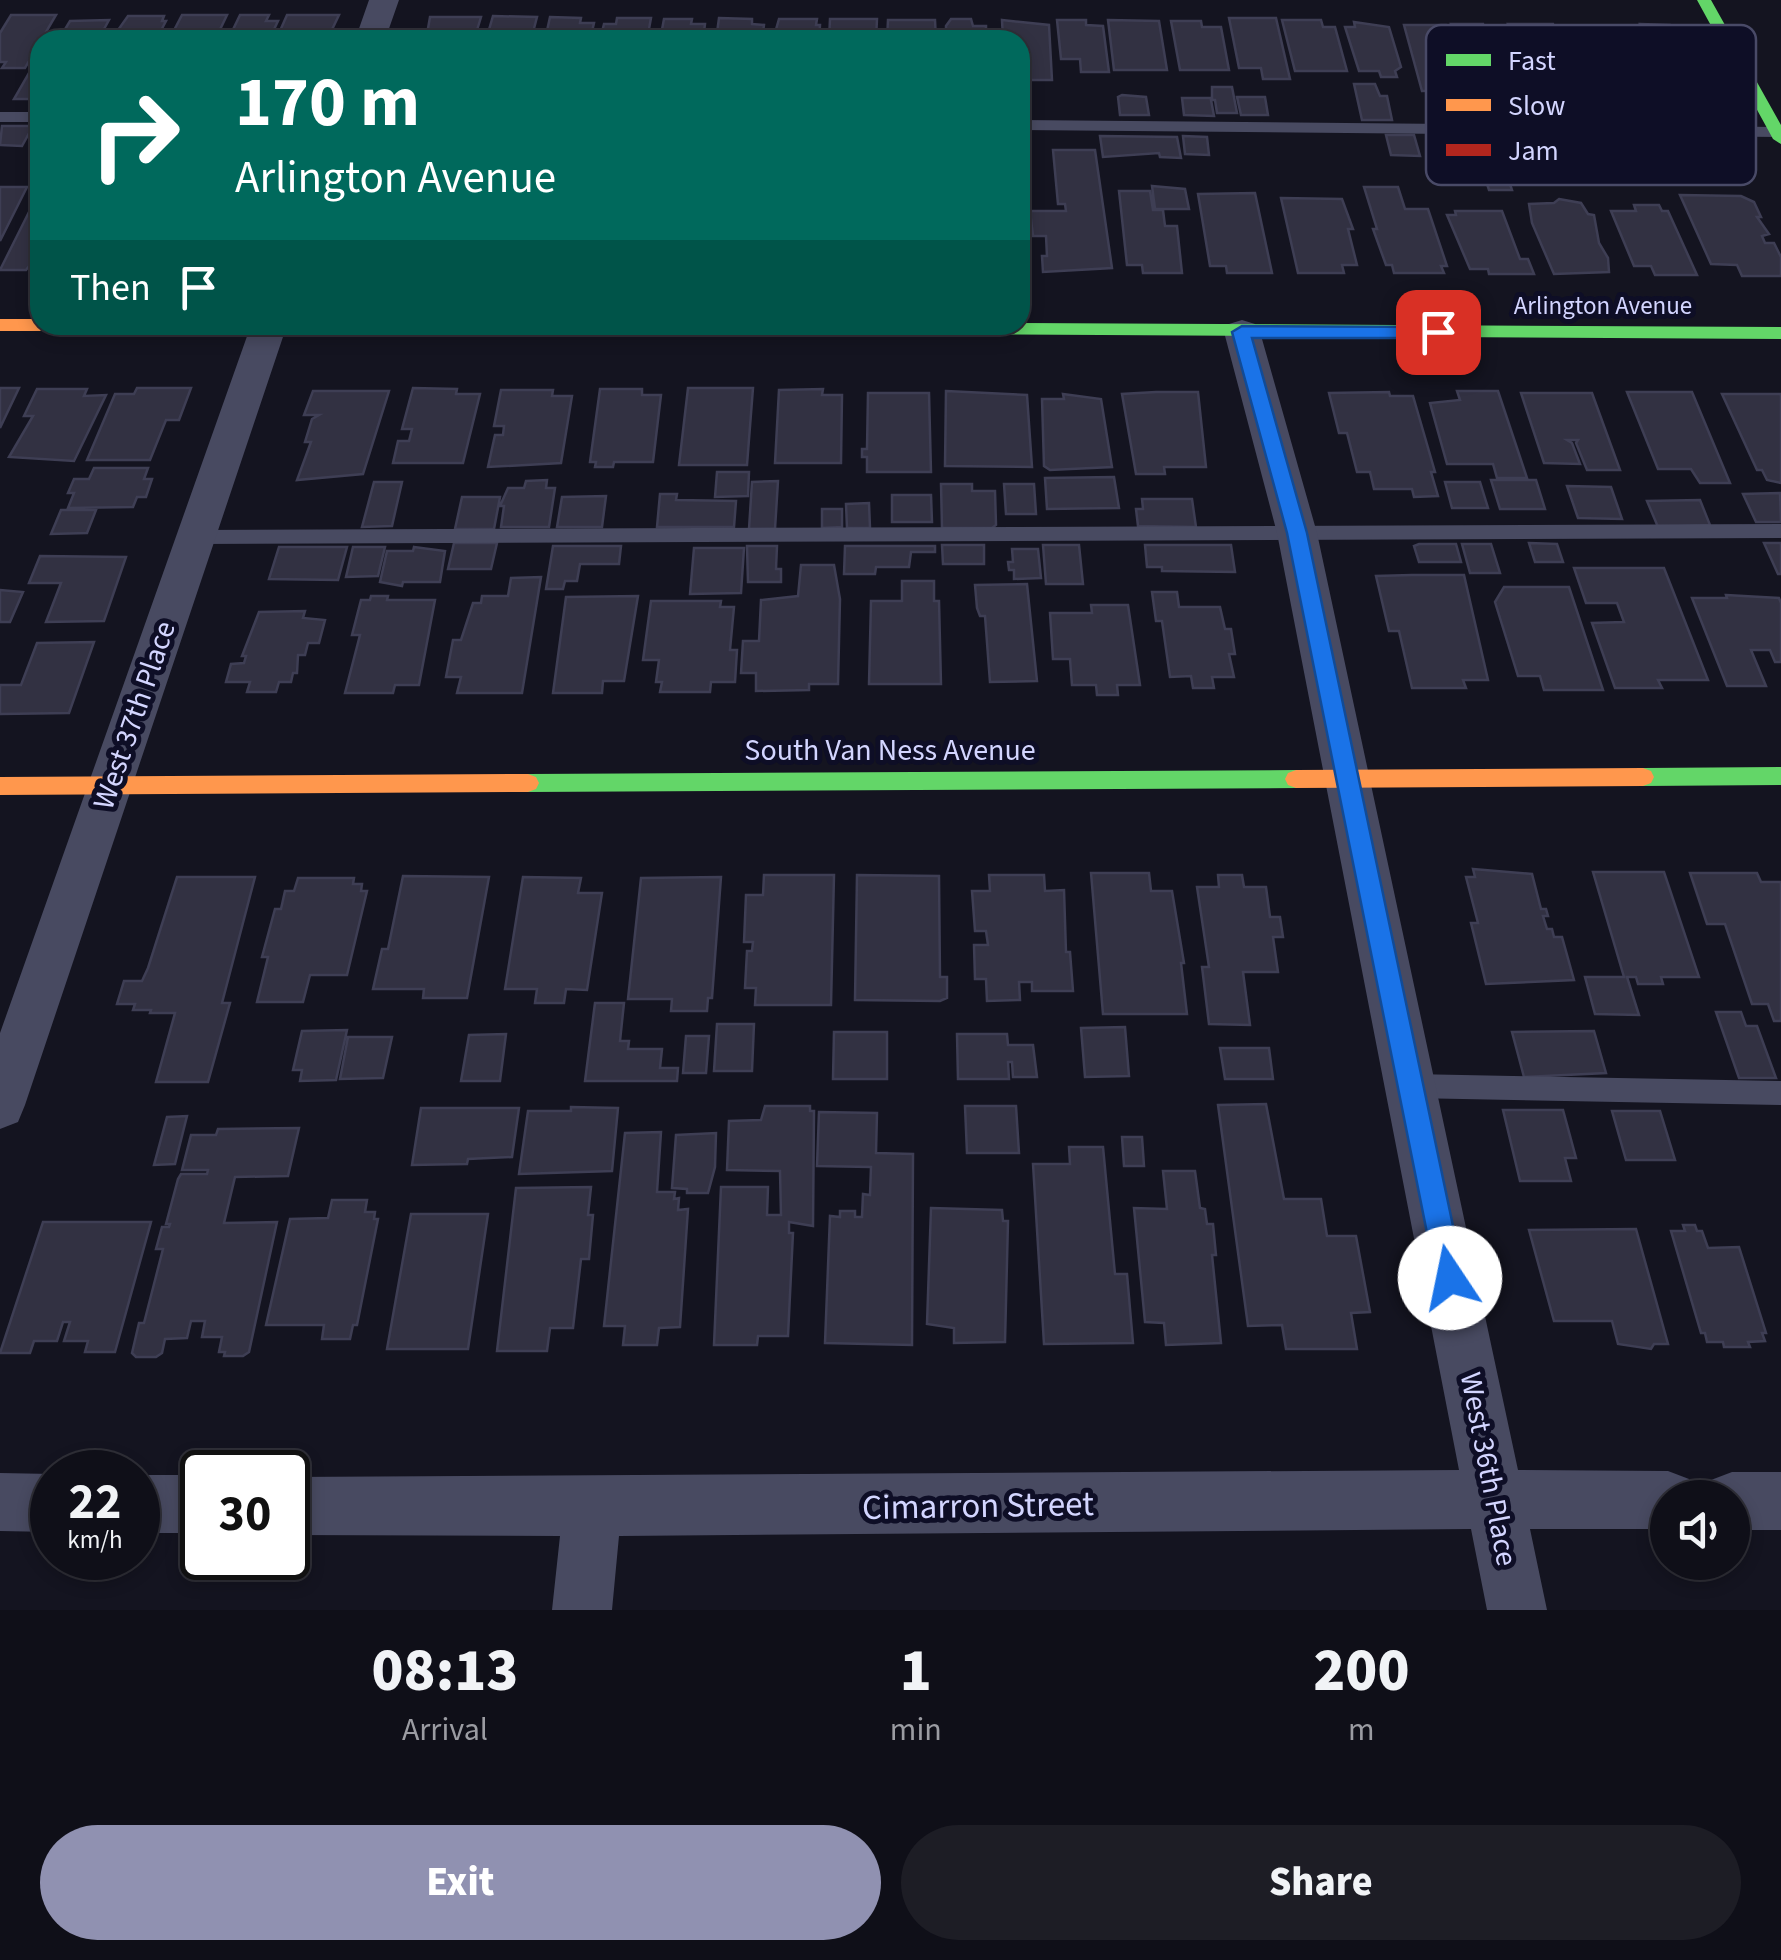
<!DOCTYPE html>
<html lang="en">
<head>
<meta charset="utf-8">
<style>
  body { margin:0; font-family:"Source Sans 3",sans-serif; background:#1d1d25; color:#f1f3f6; height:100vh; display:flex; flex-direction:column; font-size:38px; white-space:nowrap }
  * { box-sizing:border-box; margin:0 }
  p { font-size:32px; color:#9b9ca2 }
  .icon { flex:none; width:55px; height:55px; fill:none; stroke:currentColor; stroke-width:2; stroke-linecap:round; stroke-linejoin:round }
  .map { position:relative; height:1610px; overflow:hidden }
  .details { display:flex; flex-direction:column; background:#0f0f18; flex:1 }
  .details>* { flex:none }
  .hud { position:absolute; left:30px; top:30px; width:1000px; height:305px; border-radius:30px; box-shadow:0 5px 15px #0003,0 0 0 2px #2f2f37; background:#00695c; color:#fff; overflow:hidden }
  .controls { position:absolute; left:1650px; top:1480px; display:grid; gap:20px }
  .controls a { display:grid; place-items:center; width:100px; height:100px; border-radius:50%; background:#0f0f18; box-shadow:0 5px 15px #0003,0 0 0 2px #2f2f37; font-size:50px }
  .speed { position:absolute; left:30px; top:1450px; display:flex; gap:20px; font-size:50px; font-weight:700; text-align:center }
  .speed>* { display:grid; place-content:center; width:130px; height:130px; border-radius:50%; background:#0f0f18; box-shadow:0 5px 15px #0003,0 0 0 2px #2f2f37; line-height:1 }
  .speed small { font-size:25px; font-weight:400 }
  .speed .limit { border:5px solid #111; border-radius:15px; background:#fff; color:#111 }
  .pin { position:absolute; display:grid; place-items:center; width:85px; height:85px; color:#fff; margin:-42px; border-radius:20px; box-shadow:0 5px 15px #0006 }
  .me { position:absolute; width:110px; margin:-55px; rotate:349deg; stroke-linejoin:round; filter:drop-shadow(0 0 8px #0008) }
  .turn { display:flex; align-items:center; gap:35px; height:210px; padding:0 40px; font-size:45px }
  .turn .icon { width:130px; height:130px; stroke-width:2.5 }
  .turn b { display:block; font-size:70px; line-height:85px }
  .then { display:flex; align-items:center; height:95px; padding:0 40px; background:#0003; gap:20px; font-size:38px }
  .eta { display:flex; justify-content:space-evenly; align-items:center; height:170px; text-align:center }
  .eta b { font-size:60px; font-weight:800; line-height:70px }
  .primary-button { display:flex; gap:20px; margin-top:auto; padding:20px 40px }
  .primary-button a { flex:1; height:115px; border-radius:60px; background:#9091b1; color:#fff; font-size:40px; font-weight:800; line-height:115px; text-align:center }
  .primary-button a+a { background:#1d1d25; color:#f1f3f6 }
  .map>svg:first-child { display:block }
  .building { fill:#323142; stroke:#3e3e54; stroke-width:2.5 }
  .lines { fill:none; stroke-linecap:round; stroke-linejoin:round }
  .lane { fill:#484a61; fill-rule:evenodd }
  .street { fill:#484a61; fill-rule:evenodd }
  .fast { fill:#63d668; fill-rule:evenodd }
  .slow { fill:#ff974d; fill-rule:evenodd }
  .jam { fill:#b3261e; fill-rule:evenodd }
  .route { fill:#1a73e8; stroke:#114b97; stroke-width:2.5 }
  .labels { text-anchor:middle; stroke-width:10; stroke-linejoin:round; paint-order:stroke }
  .far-street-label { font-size:25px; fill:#d3d5ff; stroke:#0e0e26 }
  .street-label { font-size:30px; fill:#d3d5ff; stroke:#0e0e26 }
  .near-street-label { font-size:35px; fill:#d3d5ff; stroke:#0e0e26 }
  .key { fill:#0e0e26; stroke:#494a67; stroke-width:2.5 }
  .key-label { font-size:28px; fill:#d3d5ff }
</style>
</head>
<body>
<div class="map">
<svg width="1781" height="1610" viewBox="0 0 1781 1610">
  <rect width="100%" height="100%" fill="#141420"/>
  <path class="building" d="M11 15H56L25 68H2L6 62H0V33Z
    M182 15H227L215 40H169Z
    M240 15H269L266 21H278L269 40H228Z
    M287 15H339L327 40H276Z
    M128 16H164L162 21H166L156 40H111Z
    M493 16 537 17 531 40H486Z
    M430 17H481L474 40H426Z
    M550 17 581 18 580 23H594L590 40H545Z
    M617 18H651L647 40H600L604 24H616Z
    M719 18 752 19V24L764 25 762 40H716Z
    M1229 18H1276L1290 79H1263L1261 68H1239Z
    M664 19H692L691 24H705L703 40H660Z
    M779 19H817L816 25H820L819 40H773Z
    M830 19H877L876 40H829Z
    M951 19H971L973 26H986V40H946V26Z
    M109 20 98 40H54L61 36 70 21Z
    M888 20H935L936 40H887Z
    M1002 20 1049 25 1052 80H1029L1028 68H1020V40H1003Z
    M1057 20H1086V25L1103 26 1109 72H1081L1080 59H1061Z
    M1108 20 1159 21 1167 70H1114Z
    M1282 20H1321L1323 27H1335L1347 71H1295Z
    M1171 21H1201L1202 27H1221L1229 70H1180Z
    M1354 22 1389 27 1401 67 1395 71 1397 77H1381L1379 71H1359L1345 27H1355Z
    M1451 24H1483L1484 29H1502L1518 72H1469Z
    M1508 24H1553L1575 83H1562L1565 92 1538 91Z
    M1640 24 1670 25 1695 73H1645L1624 29H1642Z
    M1404 25H1446L1470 90 1422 91Z
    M40 54V99H14Z
    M1354 84H1375L1380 96H1387L1392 120H1362Z
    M1212 87H1232L1237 113H1217L1215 100H1211L1214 116 1184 115 1182 98H1212Z
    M1122 95 1146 97 1149 115H1120L1118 97Z
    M1237 97H1265L1268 115H1241Z
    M2 126H33L22 146 0 145Z
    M1386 135H1414L1420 156 1391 155Z
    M1100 136 1177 137 1181 158 1160 157 1159 153 1103 157Z
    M1183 136 1207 137 1209 155 1185 154Z
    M1053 150H1095L1112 268 1043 272 1042 256H1047L1046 236H1033L1030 211H1066L1065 204H1058Z
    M1483 172H1506L1512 190H1489Z
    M1152 186 1185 189 1189 209H1155Z
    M0 187H27L0 241Z
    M1364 187H1398L1405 209H1428L1447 266H1441L1444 273H1394L1392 265H1386L1373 229H1377Z
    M40 190 37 256 26 270H0Z
    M1119 191H1150L1153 210H1163L1165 226H1177L1182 273H1143L1142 265H1127Z
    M1255 193 1272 273H1227L1226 266H1210L1198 194Z
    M1680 195 1741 196 1754 202 1761 217H1757L1769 234 1762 236 1765 243H1774L1781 257V276H1742L1737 265 1711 264Z
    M1281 198 1342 199 1353 229H1348L1357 265H1342L1344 273H1298Z
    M1559 199 1581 203 1588 214 1594 215 1599 243 1608 258 1609 272 1554 274 1532 223 1529 204 1554 203Z
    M1634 205H1659L1662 211H1668L1697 275H1655L1651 266H1634L1611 211H1636Z
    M1455 211H1502L1520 259H1528L1534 274H1489L1488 269H1470L1447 215H1456Z
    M0 388H19L0 428Z
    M137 388H191L179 420H166L150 460H87L115 394H134Z
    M413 388 457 389 456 394H480L463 463H393L398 441H409L412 429H402Z
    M688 388H753L747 465H679Z
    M37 389H87L84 396 106 395 74 461 9 457 33 416H24Z
    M600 389H642V395H661L653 462H614L613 467H595L596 462H590Z
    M823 389 822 395H842L841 463H775L779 390Z
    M501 390H553L552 396H572L561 463 488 467 495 435H503L504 426H494Z
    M313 391H389L363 474 297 480 311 442H305L312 419 319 415H304Z
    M946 391 1027 395 1032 467 945 466Z
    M1457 391H1498L1527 478H1497L1493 464H1447L1430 403 1460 400Z
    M1156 392H1198L1206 467H1164L1165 474H1136L1122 394Z
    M1389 392 1390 396H1413L1435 472H1431L1438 496 1414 497 1412 489H1374L1370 472H1357L1347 433H1339L1329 393Z
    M1627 392H1692L1730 483H1700L1691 469H1658Z
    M868 393H929L931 472H867V457H862V449H867Z
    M1521 393H1592L1620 470H1587L1576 443 1578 440H1567L1572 443 1580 464 1544 463Z
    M1063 394 1101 399 1112 467 1050 470 1044 466 1042 399H1064Z
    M1722 394H1781V483L1767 480 1762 470H1757Z
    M94 468H148L144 479H152L146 497H137L133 507 68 508 74 493H68L74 479H89Z
    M717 472H749L748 496 715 497Z
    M1114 477 1119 508 1047 509 1045 478Z
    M547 480 546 488H555L549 527H501L504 506H500L508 488H524L526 481Z
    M1491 480H1536L1545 509H1500Z
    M778 481 775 529H749L752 482Z
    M374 482H402L392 526 362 527Z
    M1445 482H1480L1488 508H1452Z
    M941 484H972V491H995L996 525 992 528H942Z
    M1004 484H1034L1036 514H1006Z
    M1567 486 1611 487 1622 519 1578 518Z
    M1780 493 1781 522H1756L1743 494Z
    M660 494H677L676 500 736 501 734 527H657Z
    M892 495H931L932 522H892Z
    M606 496 602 527H557L562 497Z
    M462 497H500L494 529H455Z
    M1142 499H1192L1196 527 1138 526 1136 509H1143Z
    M1700 500 1710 525 1658 527 1647 501Z
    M869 503 870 528H847L846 504Z
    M822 509H842V527L822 528Z
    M61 510H96L87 533 51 534Z
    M454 543H497L491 569H448Z
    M1529 543 1557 544 1563 562H1535Z
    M1764 543H1781V574H1778Z
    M1419 544H1456L1461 562H1419L1414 546Z
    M1462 544H1491L1500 573H1470Z
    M942 545H984V564H943Z
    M1043 545H1079L1083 584H1046Z
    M1145 545H1231L1235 572 1162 571V567H1147Z
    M553 546H621L619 564H580L577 581H565L563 589H546Z
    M747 546H777L776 569H781V582H748Z
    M845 546H935V552H911L909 567H876L875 574H844Z
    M279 547H347L338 580 269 579Z
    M353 547H385L378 576 346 577Z
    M414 547 445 551 440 582H403L402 586 380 582 387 551H413Z
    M694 548H744L741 593 690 594Z
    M1012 549H1038L1041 578 1014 579V570H1009L1008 562H1013Z
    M40 556 126 557 104 621 46 622 61 583H29Z
    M801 565H834L840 599 838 684H809V690L756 691V673H741L743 641H759L761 600 798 596Z
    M1574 568H1664L1708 680H1658L1662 688H1615L1592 623 1624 622 1617 603H1586Z
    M1412 575H1464L1488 680H1463L1466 688H1412L1399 631H1389L1376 576Z
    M541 577 522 693H457L461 677H446L453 640H461L473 603H481L482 596H508L511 578Z
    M902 581H934V601H939L941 684H869L871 601H902Z
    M1027 584 1037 681 990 682 985 616H980L977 608 975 585Z
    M1504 587H1569L1603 690H1544L1540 676H1518L1495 602Z
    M0 590 23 592 10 622H0Z
    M1152 592H1177L1179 607H1220L1225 629H1231L1235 654H1229L1234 677H1212L1214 688H1193L1191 676 1170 677 1162 621H1156Z
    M1726 595 1779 598 1781 603V662H1775L1770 650H1751L1766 686H1727L1692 598H1727Z
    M371 596H388L387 600H435L419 685H395L393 693H345L360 635H352L361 600H370Z
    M638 596 624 681H603L602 693H553L566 597Z
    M651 601H721L720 607H734L730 650H737L735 682H711L710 692H660L662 682H656L659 660H643Z
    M1091 605H1128L1140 685H1117L1118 695H1097L1096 685H1072L1070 659H1053L1050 613H1092Z
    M305 611 303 618 325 620 319 643H308L305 655H298L297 673H293L291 682H279L276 692H247L250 682H226L231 664 244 663 246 656H242L259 612Z
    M94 642 69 713 0 714V685H21L37 643Z
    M1473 869 1532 874 1541 909H1546L1548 916H1543L1547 929H1552L1554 937H1562L1574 980 1486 984 1471 923H1478L1466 877H1475Z
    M1593 872H1664L1699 977H1661L1663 984H1638L1636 977H1627L1639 1015 1595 1014 1585 977H1624Z
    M1091 873H1149L1151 891H1172L1184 963H1181L1187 1014H1103Z
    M1690 873H1757L1761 882H1781V1021H1774L1768 1004H1752L1725 924H1707Z
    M764 875H834L831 1005H755L756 988H745L747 951H752L753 942H744L746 895H763Z
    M857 875 939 876 940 977H947V998L940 1001 855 1000Z
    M989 875H1044L1045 891 1064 890 1066 952H1070L1073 991H1032V982H1019L1020 1000 987 1001 986 979H975L974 945H988L986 931H975L972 891H990Z
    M1218 875H1242L1244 887H1266L1270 917H1280L1283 937H1273L1278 972H1243L1250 1025 1209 1024 1202 967H1209L1197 887H1219Z
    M403 876 489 877 467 998H423L424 989H373L382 949H388Z
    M177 877H255L222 1003H230L208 1082H156L175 1013H150L151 1010H133L135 1004H117L124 981H142L148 968Z
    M523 877 581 878 578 893H602L587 990 566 989 564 1003H535L537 989H505Z
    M721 877 712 998H708L707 1011H671L672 999H628L641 878Z
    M298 878H354L353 884H362L361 891H367L347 975H310L303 1002H257L268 957H262L275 909H281L285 891H294Z
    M595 1003H624L620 1041H629L628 1049H662L660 1068H678L677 1081H585Z
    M1716 1012H1741L1746 1026H1757L1776 1078H1739Z
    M717 1024H754L752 1071H714Z
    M1125 1027 1129 1076 1085 1077 1081 1028Z
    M347 1030 336 1080 300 1081 302 1070H293L302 1031Z
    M1594 1031 1606 1073 1524 1077 1512 1032Z
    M834 1032H887V1079H833Z
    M506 1034 500 1081H461L469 1035Z
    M957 1034H1007L1008 1045H1033L1037 1077H1013L1012 1062H1008L1009 1079H958Z
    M686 1036H709L706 1073H683Z
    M348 1037H392L383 1078 340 1079Z
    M1220 1048H1269L1273 1079H1225Z
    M1266 1104 1284 1199H1321L1327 1236H1356L1370 1312 1351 1313 1357 1349H1286L1282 1325 1248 1326 1218 1105Z
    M765 1106H810V1111H814L813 1226 789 1222V1233H793L788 1336H758L757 1345H714L721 1187H768L767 1215H781L780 1171 727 1170 729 1121 761 1120Z
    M965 1106H1016L1019 1153H967Z
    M571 1107 618 1108 612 1171 519 1174 528 1111H571Z
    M421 1108H519L512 1157 468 1159 467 1164 412 1165Z
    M1503 1110H1563L1576 1158H1565L1571 1181H1520Z
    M1612 1111H1660L1675 1160H1626Z
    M819 1112 877 1113 876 1153 913 1154 912 1345 825 1343 830 1216 840 1217V1211H855V1217H862L863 1194 870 1195 871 1167 817 1166Z
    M187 1116 175 1164 154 1165 167 1117Z
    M299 1128 288 1176 235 1177 224 1223 277 1222 249 1352 243 1356H224L225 1352H219L222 1337H202L205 1321H191L187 1338 165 1339 162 1353 156 1357H136L132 1353 139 1323H144L163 1249H156L162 1227H169L170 1224H166L178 1179 181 1174H207L208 1170H182L191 1135H216L218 1129Z
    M661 1132 657 1192H675L674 1199 679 1198 678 1210 688 1209 680 1327 659 1328 657 1345H623L625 1326H604L625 1133Z
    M716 1133 715 1167 708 1193H687V1189L672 1188 676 1135Z
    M1122 1137H1142L1144 1166H1124Z
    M1069 1147H1103L1115 1274H1127L1133 1343 1044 1344 1033 1164H1070Z
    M1163 1171H1195L1200 1208 1205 1209 1207 1224H1213L1216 1255H1212L1221 1343 1166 1345 1164 1323 1145 1322 1134 1208 1167 1209Z
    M591 1187 588 1215H593L589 1259H581L573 1328H550L547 1351H497L516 1188Z
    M332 1200H367L365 1212H375L374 1219H378L357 1325H353L350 1339H322L324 1325H266L290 1219 328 1218Z
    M931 1208 1002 1210 1003 1221H1008L1005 1342 954 1343V1328L927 1324Z
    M411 1214H488L468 1349H387Z
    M43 1222H151L115 1352H85L88 1341H64L70 1322H63L57 1341H34L30 1353H0Z
    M1683 1225H1695L1697 1231H1702L1708 1248 1739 1247 1766 1333H1762L1765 1341 1748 1342 1750 1347H1724L1723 1342H1707L1705 1333H1701L1671 1231H1685Z
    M1636 1229 1668 1344H1654L1651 1349 1618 1344 1612 1321H1554L1529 1230Z"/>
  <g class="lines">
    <path class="lane" d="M0 112H40V122H0Z
      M1020 120 1781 127V137L1020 130Z
      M1781 524V538L196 544 186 537 196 530Z
      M1411 1074 1781 1081V1105L1411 1098 1402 1094 1398 1086 1402 1078Z"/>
    <path class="street" d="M369 0H399L385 40H355Z
      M1242 320 1255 324 1260 332 1317 533 1518 1470 1668 1471 1689 1479 1696 1498H1668V1529H1530L1547 1610H1487L1471 1529 619 1536 612 1610H552L560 1536 288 1535V1477L1459 1470 1277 533 1224 332 1229 324Z
      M251 325H287L25 1105 18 1122 0 1129V1033Z
      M1732 1472H1781V1530H1732V1498H1704L1711 1480Z
      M0 1473 52 1474V1532L0 1531Z
      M138 1475H202V1533H138Z"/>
    <path class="fast" d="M1697 0H1711L1781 125V144L1773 139Z
      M1020 323 1781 327V339L918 334 909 328 911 325Z
      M1781 767V785L1643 786 1635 783 1632 777 1635 771 1643 768Z
      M1296 770 1304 773 1307 779 1304 785 1296 788 528 792 520 789 517 783 520 777 528 774Z"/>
    <path class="slow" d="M0 319H40V325H49L40 331H0Z
      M1643 768 1651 771 1654 777 1651 783 1643 786 1296 788 1288 785 1285 779 1288 773 1296 770Z
      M528 774 536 777 539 783 536 789 528 792 0 795V777Z"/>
    <path class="jam" d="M397 325H925L927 328 918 334 406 331Z"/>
  </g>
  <path class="route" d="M1242 326 1438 327 1447 332 1438 338H1252L1307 533 1464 1278 1460 1288 1450 1292 1440 1288 1436 1278 1287 533 1232 332Z"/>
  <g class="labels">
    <g class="far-street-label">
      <text x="1603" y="314">Arlington Avenue</text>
    </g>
    <g class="street-label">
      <text transform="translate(134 715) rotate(-71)" y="10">West 37th Place</text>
      <text x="890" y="760">South Van Ness Avenue</text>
      <text transform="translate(1489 1469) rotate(79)" y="10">West 36th Place</text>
    </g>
    <g class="near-street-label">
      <text transform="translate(978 1505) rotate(-1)" y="12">Cimarron Street</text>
    </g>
  </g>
  <rect x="1426" y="25" width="330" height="160" rx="15" class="key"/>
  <rect x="1446" y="54" width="45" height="12" fill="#63d668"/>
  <rect x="1446" y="99" width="45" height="12" fill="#ff974d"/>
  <rect x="1446" y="144" width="45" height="12" fill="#b3261e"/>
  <g class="key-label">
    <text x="1508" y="70">Fast</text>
    <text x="1508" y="115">Slow</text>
    <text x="1508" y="160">Jam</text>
  </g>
</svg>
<div class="controls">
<a><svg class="icon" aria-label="sound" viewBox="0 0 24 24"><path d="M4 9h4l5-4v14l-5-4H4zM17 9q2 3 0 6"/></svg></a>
</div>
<div class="speed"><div>22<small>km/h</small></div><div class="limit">30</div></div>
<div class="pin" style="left:1438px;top:332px;background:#d93025"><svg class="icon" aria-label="arrive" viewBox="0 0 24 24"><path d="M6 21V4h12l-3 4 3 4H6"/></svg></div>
<svg class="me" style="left:1450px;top:1278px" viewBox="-20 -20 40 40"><circle r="19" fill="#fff"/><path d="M0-13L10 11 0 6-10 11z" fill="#1a73e8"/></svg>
<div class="hud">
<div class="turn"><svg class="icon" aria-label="right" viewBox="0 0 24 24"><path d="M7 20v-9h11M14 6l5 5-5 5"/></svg><div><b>170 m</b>Arlington Avenue</div></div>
<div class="then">Then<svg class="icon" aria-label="arrive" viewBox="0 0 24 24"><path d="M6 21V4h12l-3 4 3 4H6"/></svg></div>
</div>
</div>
<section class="details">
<div class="eta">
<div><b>08:13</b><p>Arrival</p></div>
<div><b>1</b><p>min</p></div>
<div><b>200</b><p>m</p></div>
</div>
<div class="primary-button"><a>Exit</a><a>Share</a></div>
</section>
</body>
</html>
